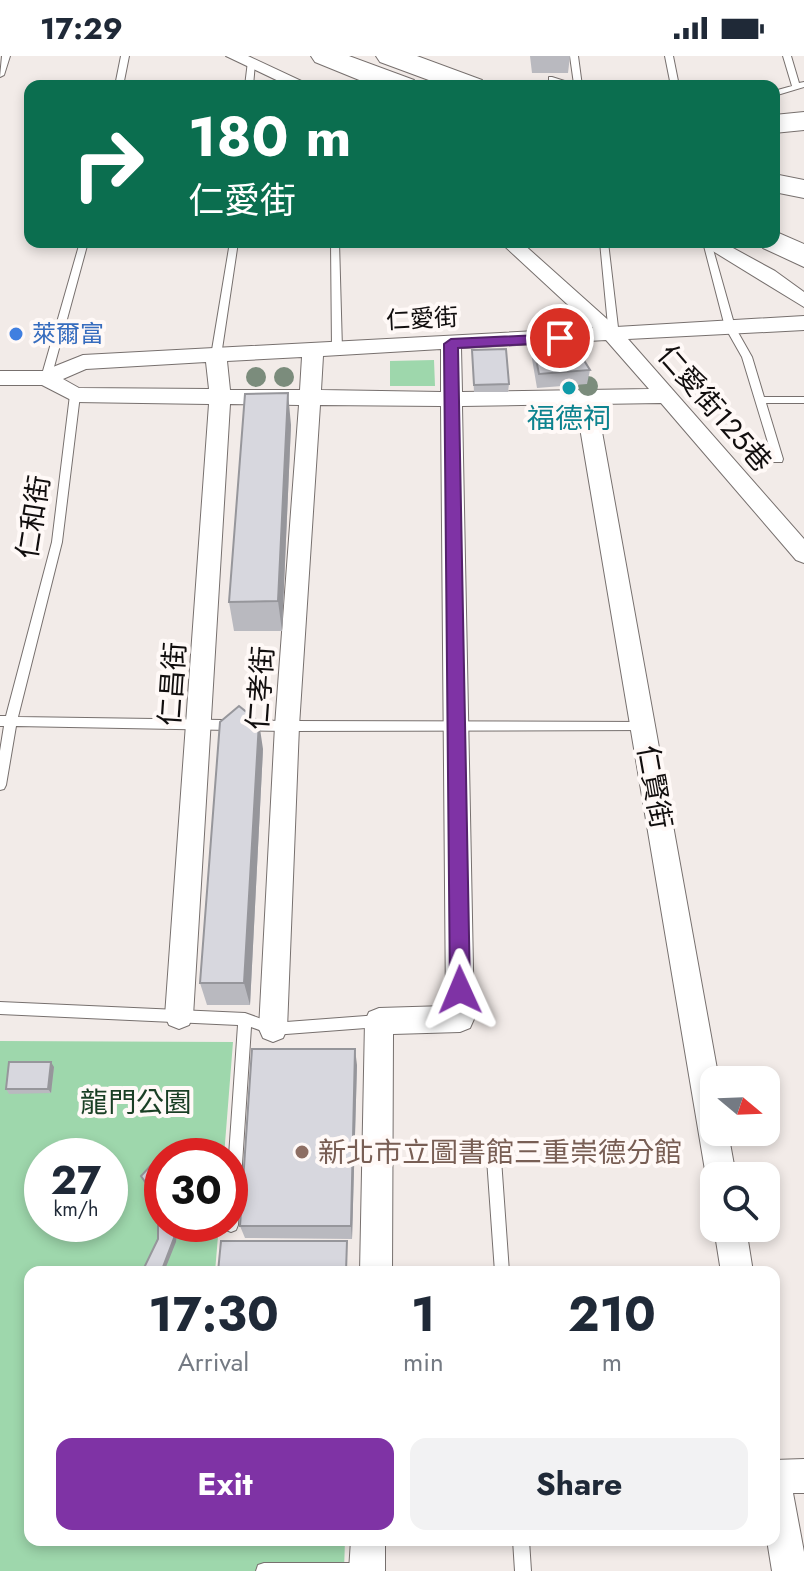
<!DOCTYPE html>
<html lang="en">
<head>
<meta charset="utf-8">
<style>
  body { margin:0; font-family:Jost,"Noto Sans TC",sans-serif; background:#f2f2f3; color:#1f2937; height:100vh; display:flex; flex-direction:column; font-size:30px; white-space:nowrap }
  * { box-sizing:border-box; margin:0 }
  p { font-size:26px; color:#747a83 }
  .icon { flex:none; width:44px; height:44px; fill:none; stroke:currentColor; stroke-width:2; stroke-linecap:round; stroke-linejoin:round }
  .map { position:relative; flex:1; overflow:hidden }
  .drawer { position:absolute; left:24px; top:1210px; width:756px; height:280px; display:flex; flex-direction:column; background:#fff; border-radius:16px; box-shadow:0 4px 12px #0003 }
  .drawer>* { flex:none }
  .hud { position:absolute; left:24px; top:24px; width:756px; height:168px; border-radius:16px; box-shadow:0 4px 12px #0003; background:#0b6e4f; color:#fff; overflow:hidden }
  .needle { width:52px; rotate:109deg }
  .buttons { position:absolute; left:700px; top:1010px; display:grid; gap:16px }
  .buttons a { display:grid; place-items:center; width:80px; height:80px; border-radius:16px; background:#fff; box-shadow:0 4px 12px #0003; font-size:40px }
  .speed { position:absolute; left:24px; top:1082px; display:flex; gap:16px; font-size:40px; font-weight:700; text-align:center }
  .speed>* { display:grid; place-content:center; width:104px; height:104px; border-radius:50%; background:#fff; box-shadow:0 4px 12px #0003; line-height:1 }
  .speed small { font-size:20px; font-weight:400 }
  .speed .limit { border:12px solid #d22; background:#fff; color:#111 }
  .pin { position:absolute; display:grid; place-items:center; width:68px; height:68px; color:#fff; margin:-34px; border:4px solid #fff; border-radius:50%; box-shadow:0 2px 8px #0007 }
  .me { position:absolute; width:88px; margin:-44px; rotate:359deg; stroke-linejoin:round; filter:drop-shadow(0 0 6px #0008) }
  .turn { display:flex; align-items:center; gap:28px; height:168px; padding:0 32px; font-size:36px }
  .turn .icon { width:104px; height:104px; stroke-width:2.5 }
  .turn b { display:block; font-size:56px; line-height:68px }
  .eta { display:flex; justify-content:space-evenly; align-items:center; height:136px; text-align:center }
  .eta b { font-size:48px; font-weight:700; line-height:56px }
  .button { display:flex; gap:16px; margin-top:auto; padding:16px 32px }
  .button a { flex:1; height:92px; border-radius:16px; background:#7f33a5; color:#fff; font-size:32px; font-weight:700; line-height:92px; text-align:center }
  .button a+a { background:#f2f2f3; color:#1f2937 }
  .status { display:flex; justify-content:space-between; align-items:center; height:56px; padding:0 40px; background:#fff; direction:ltr }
  .status svg { height:22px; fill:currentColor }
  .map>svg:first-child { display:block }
  .green { fill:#9ed7ac; fill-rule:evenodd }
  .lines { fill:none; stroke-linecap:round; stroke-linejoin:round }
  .service-casing { stroke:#77706e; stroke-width:2 }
  .minor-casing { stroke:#77706e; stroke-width:2 }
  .motorway-casing { stroke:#77706e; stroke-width:2 }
  .service { fill:#fff; fill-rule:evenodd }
  .minor { fill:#fff; fill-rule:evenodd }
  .motorway { fill:#fff; fill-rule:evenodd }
  .tree { fill:#7b8c7c }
  .wall { fill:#b9b9bf }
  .shaded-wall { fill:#96969b }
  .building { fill:#d7d7de; stroke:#96969b; stroke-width:2 }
  .route { fill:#7f33a5; stroke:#53216b; stroke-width:2 }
  .shop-dot { fill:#3f7fe0; stroke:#fff9f7; stroke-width:3 }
  .culture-dot { fill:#0f9aa8; stroke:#fff9f7; stroke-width:3 }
  .education-dot { fill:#8d6e63; stroke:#fff9f7; stroke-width:3 }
  .labels { text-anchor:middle; stroke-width:8; stroke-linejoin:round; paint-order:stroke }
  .far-street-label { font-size:24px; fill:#110e0e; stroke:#fff9f7 }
  .far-shop-label { font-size:24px; fill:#366cbe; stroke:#fff9f7; text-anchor:start }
  .street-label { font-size:28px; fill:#110e0e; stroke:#fff9f7 }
  .culture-label { font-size:28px; fill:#0d838f; stroke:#fff9f7 }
  .park-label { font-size:28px; fill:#193e24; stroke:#fff9f7 }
  .education-label { font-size:28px; fill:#785e54; stroke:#fff9f7; text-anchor:start }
</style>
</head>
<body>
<div class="status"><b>17:29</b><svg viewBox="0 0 49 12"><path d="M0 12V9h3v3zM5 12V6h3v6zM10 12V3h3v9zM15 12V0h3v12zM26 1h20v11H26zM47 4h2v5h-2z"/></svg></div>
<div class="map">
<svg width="804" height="1515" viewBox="0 0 804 1515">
  <rect width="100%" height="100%" fill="#f2ebe8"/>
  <path class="green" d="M434 304 435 330H390V305Z
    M0 985 233 986 224 1100H162V1168H219L215 1216H30V1484H345L344 1515H0ZM42 1100H110V1168H42Z"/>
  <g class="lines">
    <g class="service-casing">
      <path id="service" d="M2 0H10L4 19 0 21Z
        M121 0H129L123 30H115Z
        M570 0H578L582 30H565L549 25V21H552L574 28Z
        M665 0H673L679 30H671Z
        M783 0H791L799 27 804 26V31L774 40V35L792 30Z
        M248 5 255 7 253 30H245Z
        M80 186H88L51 322 46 325 41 322Z
        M230 186H238L221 300 216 303 211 300Z
        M331 186H339L342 293 337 296 332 293Z
        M600 186H608L619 280 614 283 609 280Z
        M703 186H711L735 271 752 301 764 341H804V347H766L783 403 782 406H774L773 403 742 301 725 271Z
        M75 336 80 339 62 486 18 661 287 665 644 666 648 668 650 671 648 674 287 675 16 670 6 729 4 733 0 734V695L4 670H0V660H6L52 486 70 339Z
        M0 946 245 957 273 967 379 959 384 961 386 965 384 969 379 971 273 979 251 971 238 1169 236 1174 231 1176 226 1174 224 1169 230 1168 229 1100 238 969 0 958Z
        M494 1096 499 1098 501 1103 509 1216H495L487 1103 489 1098Z
        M513 1484H529L531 1515H515Z
        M264 1507H365L371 1509 373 1515H256L258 1509Z"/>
    </g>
    <g class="minor-casing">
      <path id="minor" d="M226 0H248L312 30H289Z
        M500 186H521L616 271 804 260V274L628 283 804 483V507L796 504 661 347 597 348 719 1024H714V1076H728L736 1120H714V1132L706 1120 576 348 462 350 474 963 470 972 460 976 393 978 392 1216H360L365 965 369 956 379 952 446 950 441 350 320 349 299 670 287 973 283 982 273 986 263 982 259 973 275 670 299 349 230 348 193 960 189 969 179 973 169 969 165 960 209 348 75 346 42 329H0V315H43L83 299 593 272ZM606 284 649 333 462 336 461 292ZM441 293V336L321 334 323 300ZM302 301 300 334H230L227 305ZM206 306 209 333 79 332 63 323 86 313Z
        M698 186H722L775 215 804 236V251Z
        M714 1172H746L753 1216H721Z
        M804 1403V1437H793L804 1496V1515H772L767 1484H774V1404Z
        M351 1484H385V1515H349Z"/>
    </g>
    <g class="motorway-casing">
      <path id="motorway" d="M311 0H349L414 24 418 30H374L315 6Z
        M376 0H417L482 24 486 30H445L380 6Z
        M804 56V74L774 77V59Z
        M774 118 804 124V142L774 136Z
        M774 175 804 188V211L763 192 759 186H774Z"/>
    </g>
    <use href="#service" class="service"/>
    <use href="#minor" class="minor"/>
    <use href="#motorway" class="motorway"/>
  </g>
  <g class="tree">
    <circle cx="256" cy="321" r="10"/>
    <circle cx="284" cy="321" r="10"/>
    <circle cx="588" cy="330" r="10"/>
  </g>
  <path class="wall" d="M530 0H570L568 17H532Z
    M532 283 590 314 587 328 537 332 531 297Z
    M472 294 509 328 508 336H474Z
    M291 369 282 575H234L229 546Z
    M263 693 250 949H207L200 927Z
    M357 1009 352 1183 245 1182 240 1170Z
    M54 1011 51 1037 9 1038 6 1033Z"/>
  <path class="shaded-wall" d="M288 337 291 369 282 575 278 545Z
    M259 666 263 693 250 949 244 927Z
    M355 993 357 1009 352 1183 351 1170Z
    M51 1006 54 1011 51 1037 48 1033Z
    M175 1168H178L176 1186 164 1216H161Z"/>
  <path class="building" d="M570 282 590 314 539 318 532 283Z
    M506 293 509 328 474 329 472 294Z
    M288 337 278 545 229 546 245 338Z
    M239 650 259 666 244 927H200L220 666Z
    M252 993H355L351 1170H240Z
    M9 1006H51L48 1033H6Z
    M153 1107 162 1119V1168H175L174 1182 161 1216H142L158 1183V1154L155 1140 141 1120Z
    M221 1185H347L346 1216H218Z"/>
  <path class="route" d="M560 278 567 282 565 286 458 292 470 934 467 940 460 943 453 940 450 934 444 288 451 283Z"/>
  <circle class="shop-dot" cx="16" cy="278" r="8"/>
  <circle class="culture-dot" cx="569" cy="332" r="8"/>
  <circle class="education-dot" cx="302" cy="1096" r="8"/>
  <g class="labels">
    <g class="far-street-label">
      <text transform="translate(422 263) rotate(-3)" y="8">仁愛街</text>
    </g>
    <g class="far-shop-label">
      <text x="32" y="286">萊爾富</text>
    </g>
    <g class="street-label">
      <text transform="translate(715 352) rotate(49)" y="10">仁愛街125巷</text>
      <text transform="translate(33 461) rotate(-81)" y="10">仁和街</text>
      <text transform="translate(172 628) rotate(-86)" y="10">仁昌街</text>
      <text transform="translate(260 632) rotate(-86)" y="10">仁孝街</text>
      <text transform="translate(655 731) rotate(80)" y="10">仁賢街</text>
    </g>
    <g class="culture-label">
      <text x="569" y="372">福德祠</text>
    </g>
    <g class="park-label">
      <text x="136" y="1056">龍門公園</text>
    </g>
    <g class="education-label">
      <text x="318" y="1106">新北市立圖書館三重崇德分館</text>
    </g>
  </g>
</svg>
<div class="buttons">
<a><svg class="needle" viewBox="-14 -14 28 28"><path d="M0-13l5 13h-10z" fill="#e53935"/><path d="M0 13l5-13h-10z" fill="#747a83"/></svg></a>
<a><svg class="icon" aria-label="search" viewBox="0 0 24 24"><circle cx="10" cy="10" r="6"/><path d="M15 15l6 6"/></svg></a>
</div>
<div class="speed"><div>27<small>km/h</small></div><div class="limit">30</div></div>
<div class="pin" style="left:560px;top:282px;background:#d93025"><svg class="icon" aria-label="arrive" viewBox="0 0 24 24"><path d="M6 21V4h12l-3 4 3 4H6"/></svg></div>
<svg class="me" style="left:460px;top:934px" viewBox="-20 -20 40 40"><path d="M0-17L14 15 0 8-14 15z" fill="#7f33a5" stroke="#fff" stroke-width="4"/></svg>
<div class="hud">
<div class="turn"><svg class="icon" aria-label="right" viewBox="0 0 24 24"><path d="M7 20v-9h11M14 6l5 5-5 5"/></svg><div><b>180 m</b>仁愛街</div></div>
</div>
<section class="drawer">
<div class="eta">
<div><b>17:30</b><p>Arrival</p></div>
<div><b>1</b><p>min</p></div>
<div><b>210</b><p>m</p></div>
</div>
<div class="button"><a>Exit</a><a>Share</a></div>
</section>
</div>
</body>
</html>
